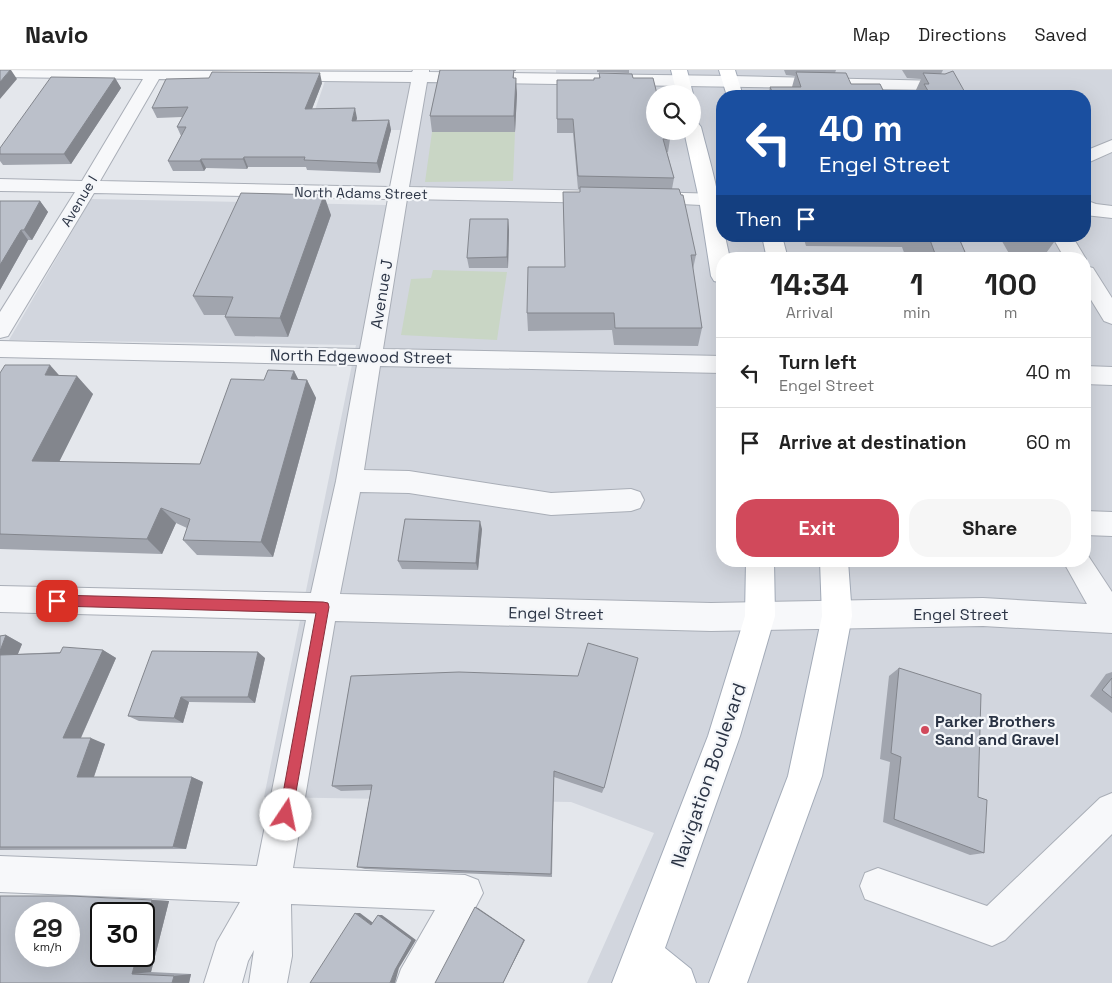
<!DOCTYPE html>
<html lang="en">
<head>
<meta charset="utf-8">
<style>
  body { margin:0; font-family:"Space Grotesk",sans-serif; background:#f6f6f6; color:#222; height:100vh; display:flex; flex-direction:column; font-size:19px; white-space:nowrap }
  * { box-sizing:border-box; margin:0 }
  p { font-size:16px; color:#767676 }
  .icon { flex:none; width:28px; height:28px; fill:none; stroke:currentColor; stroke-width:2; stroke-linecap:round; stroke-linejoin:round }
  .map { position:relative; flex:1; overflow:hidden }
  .sheet { position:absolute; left:716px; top:182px; width:375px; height:315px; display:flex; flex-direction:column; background:#fff; border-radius:20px; box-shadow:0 5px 20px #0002 }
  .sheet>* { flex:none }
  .hud { position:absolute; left:716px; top:20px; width:375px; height:152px; border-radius:20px; box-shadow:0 5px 20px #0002; background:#1a4fa0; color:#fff; overflow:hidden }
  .controls { position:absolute; left:646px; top:15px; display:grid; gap:10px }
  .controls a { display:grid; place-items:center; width:55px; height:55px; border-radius:50%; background:#fff; box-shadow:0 5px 20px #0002; font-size:25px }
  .speed { position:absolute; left:15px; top:832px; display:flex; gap:10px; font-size:25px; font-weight:700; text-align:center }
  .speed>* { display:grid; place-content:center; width:65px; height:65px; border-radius:50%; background:#fff; box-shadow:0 5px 20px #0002; line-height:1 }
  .speed small { font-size:12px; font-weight:400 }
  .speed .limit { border:2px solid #111; border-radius:8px; background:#fff; color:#111 }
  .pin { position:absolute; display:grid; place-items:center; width:42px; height:42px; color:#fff; margin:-21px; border-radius:10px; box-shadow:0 2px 8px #0006 }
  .me { position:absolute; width:55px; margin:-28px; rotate:11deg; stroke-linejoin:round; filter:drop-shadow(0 0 4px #0008) }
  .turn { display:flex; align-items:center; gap:18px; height:105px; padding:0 20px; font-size:22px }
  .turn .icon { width:65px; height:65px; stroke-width:2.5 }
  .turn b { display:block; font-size:35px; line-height:42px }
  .then { display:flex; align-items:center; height:48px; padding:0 20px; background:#0003; gap:10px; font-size:19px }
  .eta { display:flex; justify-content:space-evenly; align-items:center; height:85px; text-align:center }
  .eta b { font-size:30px; font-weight:700; line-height:35px }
  .action { display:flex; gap:10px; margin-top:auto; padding:10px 20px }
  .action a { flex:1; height:58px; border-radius:20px; background:#d1495b; color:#fff; font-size:20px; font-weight:700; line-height:58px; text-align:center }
  .action a+a { background:#f6f6f6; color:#222 }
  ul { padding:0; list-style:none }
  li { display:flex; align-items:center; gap:15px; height:70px; padding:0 20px; border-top:1px solid #e0e0e0 }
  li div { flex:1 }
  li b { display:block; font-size:19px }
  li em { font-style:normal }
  header { display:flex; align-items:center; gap:30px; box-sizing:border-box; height:70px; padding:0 25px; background:#fff; border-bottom:1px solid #e0e0e0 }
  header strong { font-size:24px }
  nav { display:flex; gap:28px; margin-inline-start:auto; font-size:18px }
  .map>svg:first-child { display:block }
  .built { fill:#d2d6de; fill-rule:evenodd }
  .green { fill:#c9d6c5 }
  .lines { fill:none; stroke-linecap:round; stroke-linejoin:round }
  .minor-casing { stroke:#a9aeb7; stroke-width:2 }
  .major-casing { stroke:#a3abb8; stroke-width:2 }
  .minor { fill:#f7f8fa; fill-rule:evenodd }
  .major { fill:#fff; fill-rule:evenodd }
  .wall { fill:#a1a5ae }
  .shaded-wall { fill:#83868d }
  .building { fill:#bbc0ca; stroke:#83868d; fill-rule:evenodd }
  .route { fill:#d1495b; stroke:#882f3b }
  .poi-dot { fill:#d1495b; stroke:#f4f6f9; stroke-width:2 }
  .labels { text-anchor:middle; stroke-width:4.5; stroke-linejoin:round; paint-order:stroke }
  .far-street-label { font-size:14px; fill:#2b3445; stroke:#f4f6f9 }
  .street-label { font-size:16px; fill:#2b3445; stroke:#f4f6f9 }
  .poi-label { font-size:16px; font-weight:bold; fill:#2b3445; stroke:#f4f6f9; text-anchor:start }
  .near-street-label { font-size:19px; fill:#2b3445; stroke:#f4f6f9 }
</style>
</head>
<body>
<header>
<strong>Navio</strong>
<nav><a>Map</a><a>Directions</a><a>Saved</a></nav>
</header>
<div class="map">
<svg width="1112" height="913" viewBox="0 0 1112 913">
  <rect width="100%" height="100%" fill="#e4e7ec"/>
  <path class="built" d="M556 0H1112V913H587L654 763 571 732 264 727 356 275 9 270 91 129 386 135 403 60H308L325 11 556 14ZM655 24H692V61H655ZM722 26H1085V166H722ZM722 189H1085V491H722Z"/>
  <path class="green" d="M432 62H515L513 111 425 112Z
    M433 200 507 202 497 270 401 265 411 209 431 208Z"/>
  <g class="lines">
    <g class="minor-casing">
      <path id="minor" d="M0 0 412 2 413 0H429V2L731 6 942 11 944 15 942 19 936 20 427 12 409 117 601 121 608 123 611 127 608 131 601 133 407 129 383 279 722 286V303L380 296 364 400 409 401 551 423 631 419 640 422 644 430 640 438 631 441 551 445 409 423 360 422 340 524 711 533 983 528 1087 534 1063 491H1085V481L1112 522V563L983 556 711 561 335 551 293 798 465 805 478 810 483 823 436 913H396L401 899 435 840 291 834 292 886 287 913H249L254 880 248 891 242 913H204L217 872 240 832 0 822V786L257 796 306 550 0 542V516L311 523 336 411 357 295 0 287V271L360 279 388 129 94 123 8 266 0 268V242L75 122 0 121V109L82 111 143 9 0 7ZM159 9 411 12 390 117 100 111Z
        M1112 70V82L1085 94V81Z
        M646 122 722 124V136L639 132 636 128 639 124Z
        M1085 130 1096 134 1112 136V148L1085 145Z
        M1052 166H1072L1086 189 1085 191V189H1065Z
        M1085 196 1093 198 1112 228V254L1104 251 1085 220Z
        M1085 296 1112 297V315L1085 314Z
        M1085 441 1112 442V466L1085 465Z
        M1112 723V764L1005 870 992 876 865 829 860 816 865 803 878 798 987 836 1100 728Z"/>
    </g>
    <g class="major-casing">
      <path id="major" d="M671 0H687L693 24 692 25V24H677Z
        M719 0H735L743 26H727Z
        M692 52 698 53 701 57C710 93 722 129 722 166H725L730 189H722V213L714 211 711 206 699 129 684 61H692Z
        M762 166H782L788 189H767Z
        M746 491H774L775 546 740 666 665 878 691 899 696 913H612L708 666 745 546Z
        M820 491H848L852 546 822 706 747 913H709L788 706 822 546Z"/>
    </g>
    <use href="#minor" class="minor"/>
    <use href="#major" class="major"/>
  </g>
  <path class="wall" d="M440 0H516V1H514V8L517 24 515 62H432L430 46Z
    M597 0H629V3L597 2Z
    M784 0H836L835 3 851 14 886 26H768L770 17H792L795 6 786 5Z
    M902 0H943L941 4 967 26H918L915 22 921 9 907 8Z
    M599 3 633 8 670 69 668 82H667L674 108 672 119 696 185 693 199 702 258 698 276 614 275 612 260 528 261 527 243 565 197 563 122H580V119H578L573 63H557V10H593L599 8Z
    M115 8 121 18 71 94 3 95 0 91V78Z
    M322 13 312 39 357 48 356 51 389 50 391 60 380 103 307 100 306 97H248L247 99 206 98 204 101H173L168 91 181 66 177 57 182 47 157 48 152 38Z
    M0 131H40L48 142 32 170H28L0 220Z
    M331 145 288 267 235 266 225 247V245H204L193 226Z
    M508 149 509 160 508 198H469L467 188Z
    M803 166H958L968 189H921V188H906L902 177 806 176Z
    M999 166H1056L1057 168 1044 186 1011 187Z
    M294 301 298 309 307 310 316 328 273 487 197 485 183 470 187 458 176 453 162 484 0 479V303L59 305 93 324 59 392 200 394 264 310Z
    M482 459 478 500 402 499 398 491Z
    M6 565 22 574 18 584 103 580 116 588 81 668 105 674 94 707H192L203 712 186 779 0 780V566Z
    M265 588 255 633 189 632 183 653 139 651 128 646Z
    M899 598 978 727 984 783 970 785 883 752 890 692 880 689 889 606Z
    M1112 602V643L1090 626 1106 604Z
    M351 606 604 718 602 723 554 707 552 807 365 799 357 797 371 720 341 721 332 716Z
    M152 830 169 831 151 902 191 904 189 913H0Z"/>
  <path class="shaded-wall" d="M10 0H11L17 9 0 29V12Z
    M320 3 322 13 308 49 305 39Z
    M115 8 121 18 71 94 64 84Z
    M516 8 517 24 515 62 514 46Z
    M355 38 357 48 354 61 352 51Z
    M389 50 391 60 380 103 377 93Z
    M244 87 248 97 247 99 243 89Z
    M201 89 206 98 204 101 200 91Z
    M1089 99 1085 105V100Z
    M324 125 331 145 288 267 280 248Z
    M40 131 48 142 32 170 24 160Z
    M508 149 509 160 508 198 507 187Z
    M21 160 28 170 0 220V195Z
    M50 295 66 313 45 305Z
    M294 301 303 319 291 309Z
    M77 306 93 324 51 408 32 391Z
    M307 310 316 328 273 487 261 472Z
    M161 438 176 453 162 484 147 469Z
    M480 451 482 459 478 500 476 493Z
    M6 565 22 574 14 593 0 586V581Z
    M103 580 116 588 78 674 63 668Z
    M258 582 265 588 255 633 248 627Z
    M181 627 189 632 183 653 174 648Z
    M91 668 105 674 92 712 77 707Z
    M192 707 203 712 186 779 173 777Z
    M152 830 169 831 151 902 132 904 137 886H144V859Z
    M475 837 478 838 525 870 503 913Z
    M355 843H360L376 855H371Z
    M378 845H382L416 870 399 898 395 913H390L395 900Z
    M191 904 189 913H172L174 906Z"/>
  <path class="building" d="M0 0H10L0 12Z
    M440 0H514L513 8H516L514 46H430Z
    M953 1 967 26H931L924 14H929L923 3 945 4Z
    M212 2 320 3 305 39 355 38 352 51 389 50 377 93 304 90 305 87H244L243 89H201L200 91H168L186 57H177L188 37 152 38 166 9 209 8Z
    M796 2 846 3 851 14H880L886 26H774L770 17H801Z
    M599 3 632 4 633 8H653L657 24H655V61H668L670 69H663L674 108 578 106 573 49H557V10H594V8H600Z
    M51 7 115 8 64 84H0V78Z
    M580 117 679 119 681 125H683L696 185H691L702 258H615L614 243H527L528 197H565L563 122H580Z
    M241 123 324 125 280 248 225 247 233 227 193 226Z
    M0 131H40L24 160H21L0 195Z
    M470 149H508L507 187 467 188Z
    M913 166H958L968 189H937L930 170H915Z
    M1021 166H1056L1057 168 1023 169Z
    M5 295H50L45 305 77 306 32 391 200 394 231 309 264 310 268 300 294 301 291 309 307 310 261 472 183 470 190 449 161 438 147 469 0 464V303Z
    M405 449 480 451 476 493 398 491Z
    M6 565 0 581V566Z
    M588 573 638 588 604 718 554 701 551 804 357 797 372 715 332 716 351 606 459 602 578 606Z
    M63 577 103 580 63 668H91L77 707H192L173 777H0V585L60 583Z
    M152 581 258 582 248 627H181L174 648 128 646Z
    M899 598 981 624 978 727 987 730 984 783 894 749 901 687 891 683Z
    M1112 608V628L1102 620Z
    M0 826H70L152 830 144 859V844H101V886H137L132 904 174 906 172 913H0ZM26 844H69V886H26Z
    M475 837 524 870 503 913H435Z
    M355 843 371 855 378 845 412 870 395 900 390 913H310Z"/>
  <path class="route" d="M57 525 323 532 328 533 329 537 291 750 286 752 281 750 279 745 316 543 57 536 53 535 51 531 53 527Z"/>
  <circle class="poi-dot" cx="925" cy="660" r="5"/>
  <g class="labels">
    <g class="far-street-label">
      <text transform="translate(361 123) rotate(1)" y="5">North Adams Street</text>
      <text transform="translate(79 131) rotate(-59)" y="5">Avenue I</text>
    </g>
    <g class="street-label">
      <text transform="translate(381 224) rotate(-81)" y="6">Avenue J</text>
      <text transform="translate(361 286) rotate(1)" y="6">North Edgewood Street</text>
      <text transform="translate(556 543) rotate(1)" y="6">Engel Street</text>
      <text x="961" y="550">Engel Street</text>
    </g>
    <g class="poi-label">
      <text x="935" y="657">Parker Brothers<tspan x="935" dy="18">Sand and Gravel</tspan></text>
    </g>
    <g class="near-street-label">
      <text transform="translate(708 705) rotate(-71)" y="7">Navigation Boulevard</text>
    </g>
  </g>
</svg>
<div class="controls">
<a><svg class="icon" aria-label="search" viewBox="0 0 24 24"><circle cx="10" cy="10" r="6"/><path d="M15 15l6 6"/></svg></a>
</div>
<div class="speed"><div>29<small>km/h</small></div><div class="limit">30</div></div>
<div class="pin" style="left:57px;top:531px;background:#d93025"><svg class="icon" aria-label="arrive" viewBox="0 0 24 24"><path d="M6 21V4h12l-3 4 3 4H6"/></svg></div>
<svg class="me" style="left:286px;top:745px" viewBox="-20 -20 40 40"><circle r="19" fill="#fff"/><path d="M0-13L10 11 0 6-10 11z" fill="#d1495b"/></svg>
<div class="hud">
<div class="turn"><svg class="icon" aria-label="left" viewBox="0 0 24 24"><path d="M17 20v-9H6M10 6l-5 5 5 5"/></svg><div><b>40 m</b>Engel Street</div></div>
<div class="then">Then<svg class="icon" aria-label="arrive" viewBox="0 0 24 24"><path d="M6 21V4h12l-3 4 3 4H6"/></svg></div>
</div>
<section class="sheet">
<div class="eta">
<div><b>14:34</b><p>Arrival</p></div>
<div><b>1</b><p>min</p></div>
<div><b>100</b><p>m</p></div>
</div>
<ul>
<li><svg class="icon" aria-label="left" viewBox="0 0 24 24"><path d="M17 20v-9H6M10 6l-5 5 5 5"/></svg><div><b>Turn left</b><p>Engel Street</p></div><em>40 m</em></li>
<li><svg class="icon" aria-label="arrive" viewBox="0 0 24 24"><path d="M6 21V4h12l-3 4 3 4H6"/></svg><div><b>Arrive at destination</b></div><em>60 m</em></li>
</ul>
<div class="action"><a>Exit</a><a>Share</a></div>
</section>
</div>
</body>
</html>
